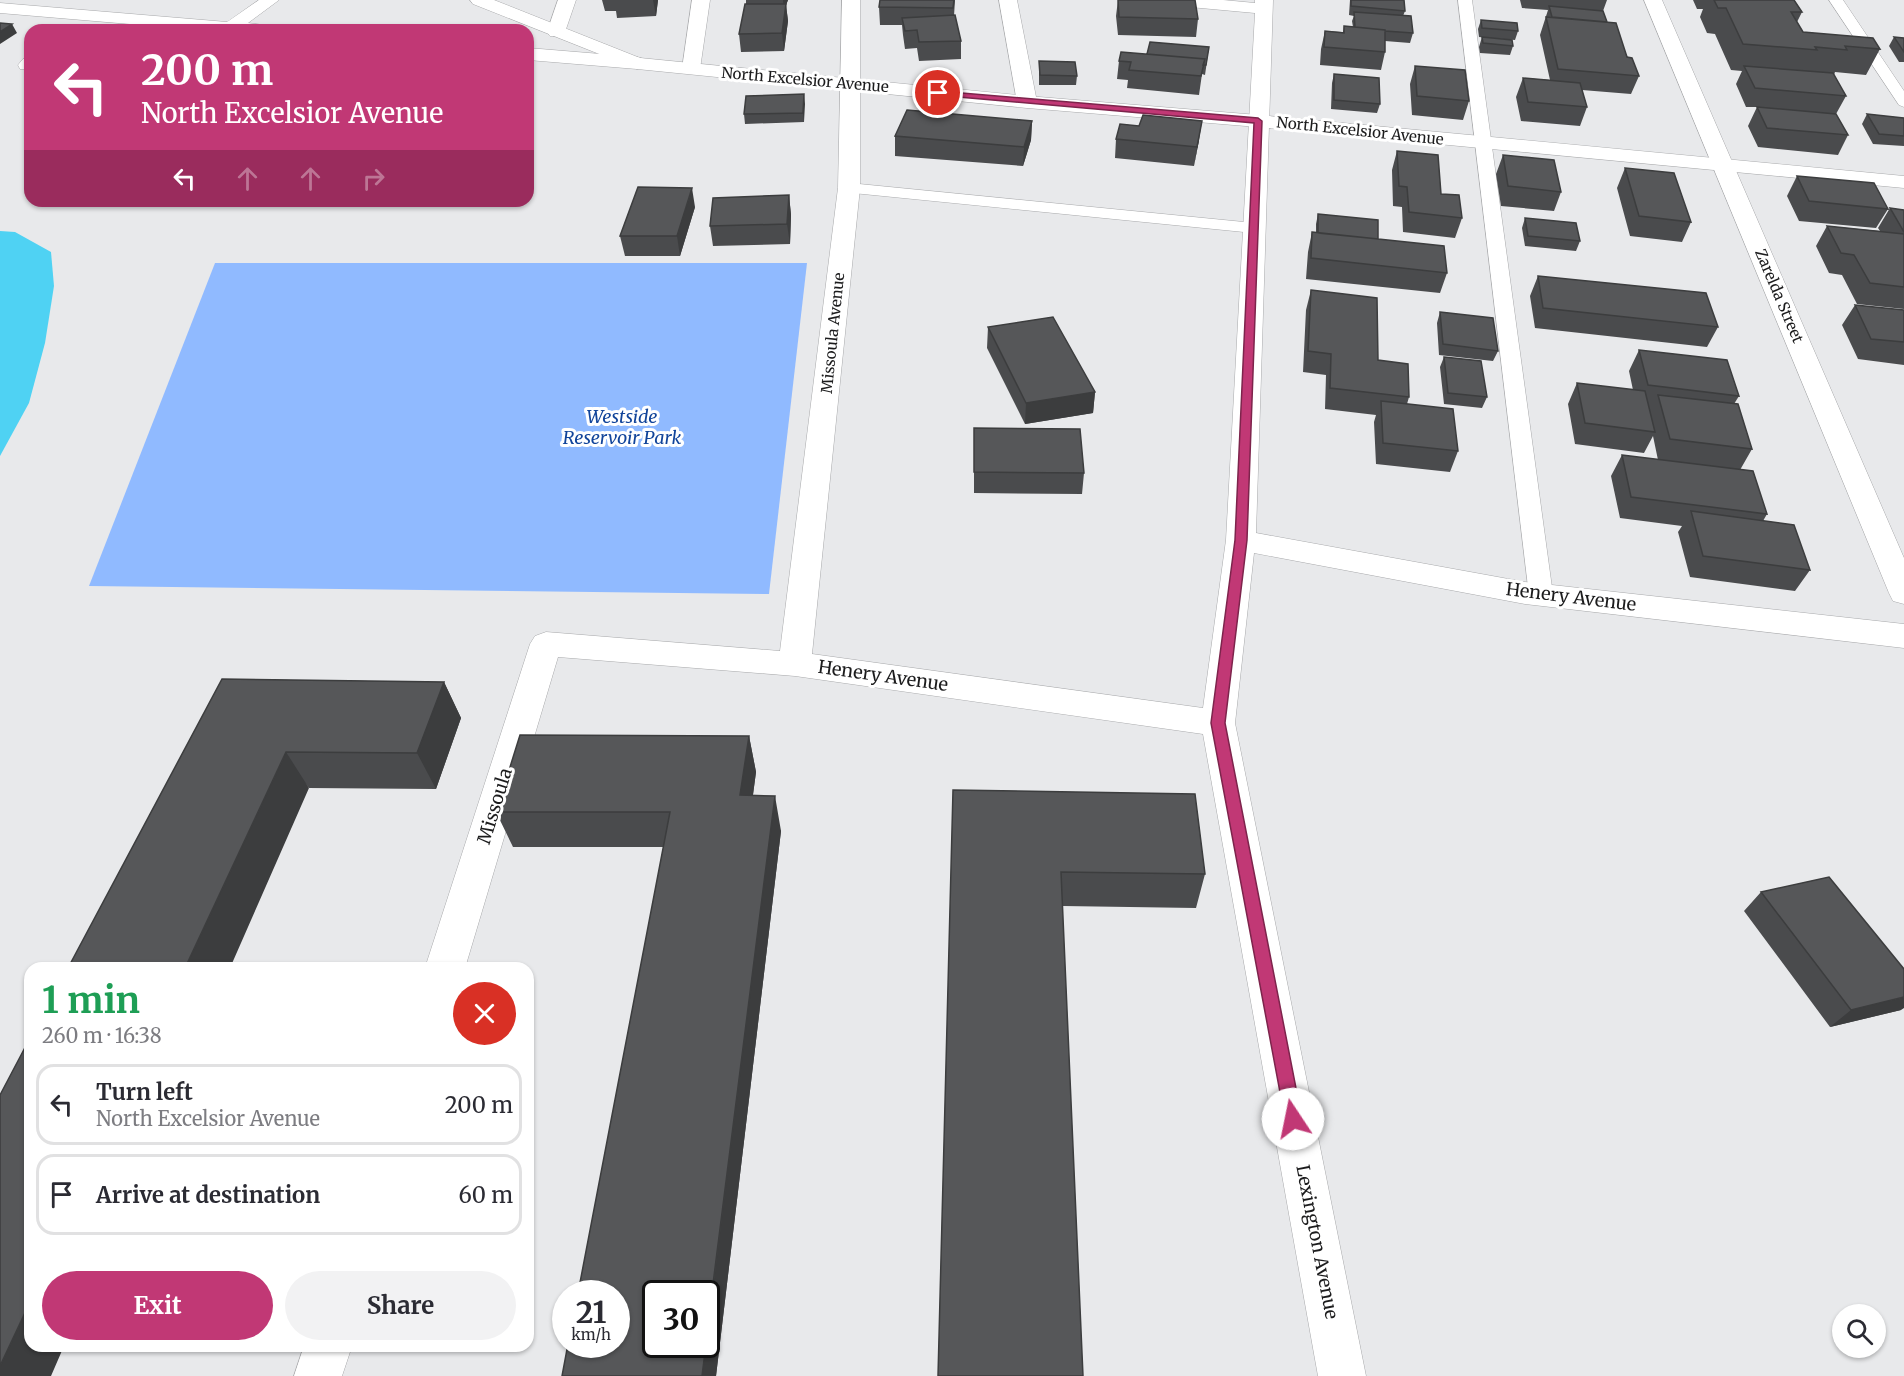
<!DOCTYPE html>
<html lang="en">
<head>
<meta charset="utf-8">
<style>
  body { margin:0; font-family:Merriweather,serif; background:#f2f2f3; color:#2b2b33; height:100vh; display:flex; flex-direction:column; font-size:22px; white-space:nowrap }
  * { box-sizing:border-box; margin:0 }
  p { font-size:20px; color:#7c7c81 }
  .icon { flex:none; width:33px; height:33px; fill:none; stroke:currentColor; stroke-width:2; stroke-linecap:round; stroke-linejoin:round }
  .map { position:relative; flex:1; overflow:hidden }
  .details { position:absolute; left:24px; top:962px; width:510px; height:390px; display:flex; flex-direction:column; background:#fff; border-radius:18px; box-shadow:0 2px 4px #0004 }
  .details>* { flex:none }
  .banner { position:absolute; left:24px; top:24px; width:510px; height:183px; border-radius:18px; box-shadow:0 2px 4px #0004; background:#c13875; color:#fff; overflow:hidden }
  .tools { position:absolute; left:1832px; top:1304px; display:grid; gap:12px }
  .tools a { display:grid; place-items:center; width:54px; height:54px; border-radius:50%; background:#fff; box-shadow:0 2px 4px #0004; font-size:30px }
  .speed { position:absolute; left:552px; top:1280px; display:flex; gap:12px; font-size:30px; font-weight:700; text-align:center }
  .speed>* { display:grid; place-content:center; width:78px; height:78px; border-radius:50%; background:#fff; box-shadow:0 2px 4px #0004; line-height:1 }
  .speed small { font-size:15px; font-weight:400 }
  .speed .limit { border:3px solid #111; border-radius:9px; background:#fff; color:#111 }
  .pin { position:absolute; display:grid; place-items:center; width:51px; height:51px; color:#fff; margin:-26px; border:3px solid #fff; border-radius:50%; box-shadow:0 2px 6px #0007 }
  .me { position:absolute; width:66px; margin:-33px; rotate:349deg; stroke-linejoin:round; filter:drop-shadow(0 0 4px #0008) }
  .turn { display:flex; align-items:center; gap:21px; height:126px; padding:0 18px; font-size:27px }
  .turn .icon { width:78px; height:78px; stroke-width:2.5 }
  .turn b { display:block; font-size:42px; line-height:51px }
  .lanes { display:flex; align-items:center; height:57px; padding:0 18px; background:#0003; justify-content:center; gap:30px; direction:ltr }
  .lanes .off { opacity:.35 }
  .round { display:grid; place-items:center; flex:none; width:63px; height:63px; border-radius:32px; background:#f2f2f3 }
  .overview { display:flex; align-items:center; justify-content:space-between; height:102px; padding:0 18px }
  h1 { font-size:36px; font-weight:700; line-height:45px; color:#1e9e55 }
  .cta { display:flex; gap:12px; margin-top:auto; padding:12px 18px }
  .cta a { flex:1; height:69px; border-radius:36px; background:#c13875; color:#fff; font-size:24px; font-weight:700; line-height:69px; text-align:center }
  .cta a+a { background:#f2f2f3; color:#2b2b33 }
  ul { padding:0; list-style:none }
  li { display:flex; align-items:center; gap:18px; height:81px; margin:0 12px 9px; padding:0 6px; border:3px solid #e1e1e2; border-radius:18px }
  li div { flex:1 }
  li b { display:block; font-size:22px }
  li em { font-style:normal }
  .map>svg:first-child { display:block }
  .green { fill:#90baff }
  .water { fill:#4fd2f3 }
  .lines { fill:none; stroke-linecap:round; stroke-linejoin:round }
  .lane-casing { stroke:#a8a9ab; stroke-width:1 }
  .street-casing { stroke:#a8a9ab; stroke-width:1 }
  .secondary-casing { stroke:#a8a9ab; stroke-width:1 }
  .lane { fill:#fff; fill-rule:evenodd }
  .street { fill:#fff; fill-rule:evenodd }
  .secondary { fill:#fff; fill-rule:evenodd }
  .wall { fill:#4a4b4d }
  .shaded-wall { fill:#3c3d3e }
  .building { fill:#565759; stroke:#3c3d3e; stroke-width:1.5 }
  .route { fill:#c13875; stroke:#7d244c; stroke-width:1.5 }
  .labels { text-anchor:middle; stroke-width:6; stroke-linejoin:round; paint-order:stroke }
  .far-street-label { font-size:15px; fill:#1c1c1d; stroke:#fff }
  .park-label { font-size:18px; font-style:italic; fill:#11449a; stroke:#fff }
  .street-label { font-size:18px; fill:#1c1c1d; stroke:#fff }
</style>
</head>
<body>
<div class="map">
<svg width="1904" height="1376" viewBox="0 0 1904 1376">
  <rect width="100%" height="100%" fill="#e8e9eb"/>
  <path class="green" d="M215 263H807L769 594 89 586Z"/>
  <path class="water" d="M0 231 15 232 51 252 54 286 45 343 29 403 0 456Z"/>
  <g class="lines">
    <g class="lane-casing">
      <path id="lane" d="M1458 0H1472L1553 595 1549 601 1541 603 1533 601 1529 595Z
        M1829 0H1843L1904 91V107L1899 105Z
        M849 183 1254 223 1260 224 1263 228 1260 232 1254 233 843 192 841 188 843 184Z"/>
    </g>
    <g class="street-casing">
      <path id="street" d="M259 0H279L248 23 271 26 274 30H201L0 13V3L227 22Z
        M558 0H576L565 32 562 36H550L547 32Z
        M692 0H710L700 69 698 73H684L682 69Z
        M842 0H860V188L812 654 1203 708 1226 540 1255 13 1168 5 1162 4 1159 0H1223L1255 3V0H1273L1256 533 1525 582 1904 624V648L1525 604 1254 553 1235 723 1366 1376H1318L1203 734 795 676 558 657 465 968H425L530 644 535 636 546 632 780 651 838 188Z
        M999 0H1017L1037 102 1034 106H1020L1017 102Z
        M1644 0H1662L1904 558V604L1893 601 1889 593Z
        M528 48 637 57 644 59 646 63 644 67 637 69 528 60Z
        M30 57V70L20 69 18 65 23 59Z
        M304 1346H352L342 1376H294Z"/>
    </g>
    <g class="secondary-casing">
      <path id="secondary" d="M470 0H494L640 58 1027 96 1258 115 1904 176V188L1258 127 1027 108 637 69 473 4Z"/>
    </g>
    <use href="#lane" class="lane"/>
    <use href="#street" class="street"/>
    <use href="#secondary" class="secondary"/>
  </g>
  <path class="wall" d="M602 0H658L656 16 617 18 616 11H605Z
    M746 0H788L786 5 788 21 784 51 741 52 739 34 746 4Z
    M955 0 954 16 961 41V59L919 61 917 48 905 49 903 35 902 25H880L879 7Z
    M1118 0 1198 19 1196 37 1118 35 1116 16Z
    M1350 0H1404L1405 11 1403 16 1413 33 1410 43 1385 41V52L1381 70 1320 65 1321 49 1325 31 1343 32 1344 26 1353 27 1352 21 1354 16 1349 15Z
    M1520 0H1607L1603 11 1607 22 1639 76 1631 94 1582 90 1587 107 1580 126 1521 121 1516 97 1523 78 1550 80 1540 35 1548 10 1522 8Z
    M1693 0H1794L1802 12 1797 22 1803 32 1880 49 1866 75 1835 72 1834 75 1846 96 1836 114 1848 135 1838 155 1758 147 1748 126 1757 107H1746L1736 84 1742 71 1731 70 1715 34 1707 33 1700 17 1703 9H1697Z
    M1481 20 1518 31 1515 40 1479 37 1478 29Z
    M1482 37 1513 46 1510 55 1480 53 1479 47Z
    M1894 37 1904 38V62H1899L1889 46Z
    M1209 47 1205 75 1202 74 1199 95 1127 88 1128 80 1117 79 1119 61 1147 54Z
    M1039 61 1077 76 1076 85H1039Z
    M1415 66 1469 101 1463 120 1412 115 1410 84Z
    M1334 74 1380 104 1377 113 1331 109 1332 83Z
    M804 94V122L745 124 744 114Z
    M1867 114 1904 118V146L1873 144 1862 124Z
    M1032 121 1031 140 1023 166 895 156V136Z
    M1116 139 1199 140 1194 166 1115 158Z
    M1397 151 1441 194 1462 218 1455 238 1403 232 1402 207 1393 206 1392 170Z
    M1503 155 1561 192 1554 211 1501 206 1496 174Z
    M1625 168 1691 222 1682 242 1630 236 1617 188Z
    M1797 176 1888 209 1876 228 1799 221 1787 196Z
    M789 195 791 215 790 244 713 246 710 226Z
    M695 207 680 256H625L620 236Z
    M1890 208 1904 210V309L1857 304 1842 275 1829 273 1816 246 1827 226 1880 231 1878 228Z
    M1318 214 1378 239 1447 273 1440 293 1306 279 1308 252 1312 232 1316 233V224Z
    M1525 218 1580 241 1576 251 1525 246 1522 228Z
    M1538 276 1718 327 1707 347 1535 328 1530 296Z
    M1311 290 1378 360 1409 397 1407 404 1458 451 1450 472 1376 464 1374 422 1376 415 1325 409 1326 375 1303 372 1306 310Z
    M1855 305 1904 310V365L1858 359 1842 325Z
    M1440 312 1498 351 1493 361 1439 355 1437 323Z
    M988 327 1095 392 1093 413 1025 424 987 348Z
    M1639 350 1739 396 1734 404 1752 449 1740 470 1767 514 1763 521 1810 570 1795 591 1690 577 1678 532 1682 526 1620 518 1611 476 1622 455 1658 460 1653 436 1644 453 1575 444 1568 404 1577 383 1633 390 1629 371Z
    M1444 357 1487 397 1482 408 1444 404 1440 367Z
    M974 428 1084 473 1082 494 974 493Z
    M222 679 444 682 461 718 436 789 309 788Z
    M749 736 756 772 753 795 781 831 716 1376H562L664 847H513L496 812Z
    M953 790 1205 874 1196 908 1063 906Z
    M1761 892 1901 1010 1830 1027 1744 911Z"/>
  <path class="shaded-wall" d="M653 0H658L656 16Z
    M783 0H788L786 5 788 21 784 51 782 33 784 12Z
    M12 24 17 33 0 44V32Z
    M804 94 805 104 804 122 803 113Z
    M1032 121 1031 140 1023 166 1024 147Z
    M1202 121 1199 140 1194 166 1197 147Z
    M692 188 695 207 680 256 677 236Z
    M789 195 791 215 790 244 787 224Z
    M1095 392 1093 413 1025 424 1026 403Z
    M444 682 461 718 436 789 417 753Z
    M749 736 756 772 748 831 740 795Z
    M286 752 309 788 230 968H185Z
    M775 796 781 831 716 1376H702Z
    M1904 997V1008L1901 1010 1830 1027 1851 1010Z
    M30 1302V1346H64L51 1376H0V1366Z"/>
  <path class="building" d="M880 0H954L953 8 879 7Z
    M1118 0H1195L1198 19 1119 17Z
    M1351 0H1404L1405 11 1351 6Z
    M1714 0H1794L1802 12H1791L1803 32 1873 38 1880 49 1845 46 1847 50 1815 47 1817 50 1743 44 1726 8H1718Z
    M745 4H786L782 33 739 34Z
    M1549 6 1603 11 1607 22 1552 17Z
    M1354 12 1411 16 1413 33 1385 31V30L1355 27Z
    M955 15 961 41 919 42 917 30 905 31 902 18Z
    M1546 17 1616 23 1627 57 1632 58 1639 76 1558 69Z
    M1481 20 1517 23 1518 31 1482 28Z
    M0 23 12 24 0 32Z
    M1344 26 1385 30V52L1324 47 1325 31 1344 33Z
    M1482 37 1512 40 1513 46 1483 43Z
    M1894 37 1904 38V52Z
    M1150 42 1209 47 1206 65H1203L1205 59 1147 54Z
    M1121 52 1205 59 1201 76 1129 70 1131 62 1119 61Z
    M1039 61 1075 62 1077 76 1040 75Z
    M1415 66 1465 70 1469 101 1417 96Z
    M1744 66 1833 73 1846 96 1755 88Z
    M1334 74 1379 78 1380 104 1334 100Z
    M1523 78 1580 83 1587 107 1528 102Z
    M804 94 803 113 744 114 746 96Z
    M1757 107 1836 114 1848 135 1767 128Z
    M907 110 1032 121 1024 147 895 136Z
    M1867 114 1904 118V136L1879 134Z
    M1143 115 1202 121 1197 147 1116 139 1120 124 1139 126Z
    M1397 151 1438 155 1441 194 1459 195 1462 218 1409 212 1407 187 1399 186Z
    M1503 155 1554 160 1561 192 1508 186Z
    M1625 168 1674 173 1691 222 1639 216Z
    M1797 176 1874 183 1888 209 1809 201Z
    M638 187 692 188 677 236H620Z
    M789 195 787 224 710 226 713 198Z
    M1890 208 1904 210V232Z
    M1318 214 1378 220V239L1318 233Z
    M1525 218 1576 223 1580 241 1528 236Z
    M1827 226 1904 234V287L1870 283 1854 255 1841 253Z
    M1312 232 1444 246 1447 273 1311 258Z
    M1538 276 1706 293 1718 327 1543 308Z
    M1311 290 1377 298 1378 360 1408 364 1409 397 1330 388 1331 354 1308 351Z
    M1855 305 1904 310V342L1871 339Z
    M1440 312 1493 318 1498 351 1443 344Z
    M1053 317 1095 392 1026 403 988 327Z
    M1639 350 1727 360 1739 396 1648 385Z
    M1444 357 1481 361 1487 397 1448 393Z
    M1577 383 1645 391 1655 432 1585 423Z
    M1658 395 1738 404 1752 449 1670 439Z
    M1381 401 1453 409 1458 451 1383 443Z
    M974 428 1080 429 1084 473 974 472Z
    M1622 455 1753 471 1767 514 1631 497Z
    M1691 511 1794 525 1810 570 1703 556Z
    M222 679 444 682 417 753 286 752 185 968H68Z
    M520 735 749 736 740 795 775 796 706 1339V1293H656V1344H706L702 1376H562L568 1344H616V1293H578L670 812H496Z
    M953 790 1195 794 1205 874 1061 872 1083 1376H938Z
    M1829 877 1904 969V997L1851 1010 1761 892Z
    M30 1038V1302L0 1366V1095Z"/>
  <path class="route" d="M938 91 1258 118 1262 121 1247 540 1225 723 1302 1119 1300 1126 1293 1128 1287 1126 1285 1119 1211 723 1235 540 1254 123 936 95V91Z"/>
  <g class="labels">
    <g class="far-street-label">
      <text transform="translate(805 80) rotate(5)" y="5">North Excelsior Avenue</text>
      <text transform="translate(1360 131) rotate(6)" y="5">North Excelsior Avenue</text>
      <text transform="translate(1779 296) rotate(67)" y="5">Zarelda Street</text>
      <text transform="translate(833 333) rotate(-84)" y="5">Missoula Avenue</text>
    </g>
    <g class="park-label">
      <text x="622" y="423">Westside<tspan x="622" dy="21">Reservoir Park</tspan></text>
    </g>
    <g class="street-label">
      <text transform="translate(1571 597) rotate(7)" y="6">Henery Avenue</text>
      <text transform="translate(883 676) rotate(8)" y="6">Henery Avenue</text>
      <text transform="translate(495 806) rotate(-73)" y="6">Missoula</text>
      <text transform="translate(1317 1242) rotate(79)" y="6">Lexington Avenue</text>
    </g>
  </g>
</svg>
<div class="tools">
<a><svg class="icon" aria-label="search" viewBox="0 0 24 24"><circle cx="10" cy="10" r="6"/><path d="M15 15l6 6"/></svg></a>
</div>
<div class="speed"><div>21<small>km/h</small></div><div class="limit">30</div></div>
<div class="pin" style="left:938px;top:93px;background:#d93025"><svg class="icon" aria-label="arrive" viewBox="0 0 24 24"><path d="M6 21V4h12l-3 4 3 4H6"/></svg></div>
<svg class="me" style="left:1293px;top:1119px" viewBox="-20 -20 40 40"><circle r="19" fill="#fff"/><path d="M0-13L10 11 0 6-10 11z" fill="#c13875"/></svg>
<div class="banner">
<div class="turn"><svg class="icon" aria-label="left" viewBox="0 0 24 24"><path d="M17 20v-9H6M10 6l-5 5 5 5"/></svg><div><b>200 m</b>North Excelsior Avenue</div></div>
<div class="lanes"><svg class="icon" aria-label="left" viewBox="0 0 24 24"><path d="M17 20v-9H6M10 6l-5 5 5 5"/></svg><svg class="icon off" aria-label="ahead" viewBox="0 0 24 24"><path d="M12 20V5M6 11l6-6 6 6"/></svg><svg class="icon off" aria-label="ahead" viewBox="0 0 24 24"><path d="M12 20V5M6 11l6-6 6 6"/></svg><svg class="icon off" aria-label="right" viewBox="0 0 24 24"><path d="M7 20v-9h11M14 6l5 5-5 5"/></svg></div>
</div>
<section class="details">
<div class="overview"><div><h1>1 min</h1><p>260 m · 16:38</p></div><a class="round" style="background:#d93025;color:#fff"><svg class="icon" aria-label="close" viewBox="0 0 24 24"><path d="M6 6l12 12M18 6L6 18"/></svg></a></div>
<ul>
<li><svg class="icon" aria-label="left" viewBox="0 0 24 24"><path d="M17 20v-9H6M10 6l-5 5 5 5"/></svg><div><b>Turn left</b><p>North Excelsior Avenue</p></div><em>200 m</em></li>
<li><svg class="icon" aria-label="arrive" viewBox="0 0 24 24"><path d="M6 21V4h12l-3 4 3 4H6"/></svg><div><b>Arrive at destination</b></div><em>60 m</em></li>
</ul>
<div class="cta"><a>Exit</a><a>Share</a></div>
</section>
</div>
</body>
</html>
